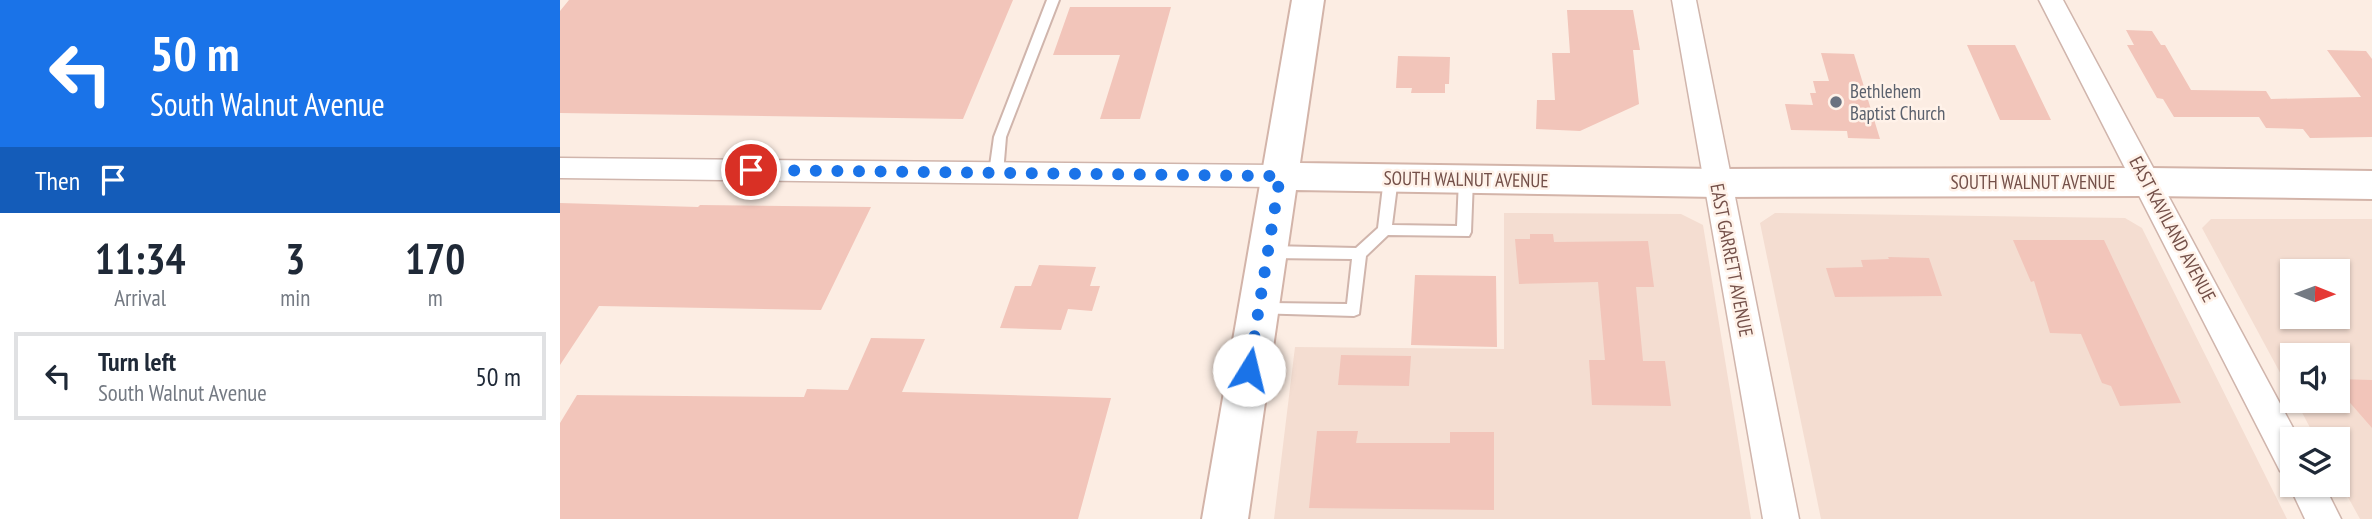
<!DOCTYPE html>
<html lang="en">
<head>
<meta charset="utf-8">
<style>
  body { margin:0; font-family:"PT Sans Narrow",sans-serif; background:#f6f6f7; color:#1f2937; height:100vh; display:flex; flex-direction:column; font-size:26px; white-space:nowrap }
  * { box-sizing:border-box; margin:0 }
  p { font-size:23px; color:#747a83 }
  .icon { flex:none; width:38px; height:38px; fill:none; stroke:currentColor; stroke-width:2; stroke-linecap:round; stroke-linejoin:round }
  .map { position:relative; flex:1; overflow:hidden }
  .details { display:flex; flex-direction:column; background:#fff; width:560px }
  .details>* { flex:none }
  .top-card { background:#1a73e8; color:#fff; overflow:hidden }
  .needle { width:46px; rotate:91deg }
  .tools { position:absolute; left:1720px; top:259px; display:grid; gap:14px }
  .tools a { display:grid; place-items:center; width:70px; height:70px; border-radius:0px; background:#fff; box-shadow:0 2px 5px #0004; font-size:35px }
  .pin { position:absolute; display:grid; place-items:center; width:60px; height:60px; color:#fff; margin:-30px; border:4px solid #fff; border-radius:50%; box-shadow:0 2px 7px #0007 }
  .me { position:absolute; width:77px; margin:-38px; rotate:9deg; stroke-linejoin:round; filter:drop-shadow(0 0 5px #0008) }
  .turn { display:flex; align-items:center; gap:24px; height:147px; padding:0 35px; font-size:32px }
  .turn .icon { width:91px; height:91px; stroke-width:2.5 }
  .turn b { display:block; font-size:49px; line-height:60px }
  .then { display:flex; align-items:center; height:66px; padding:0 35px; background:#0003; gap:14px; font-size:26px }
  .eta { display:flex; justify-content:space-evenly; align-items:center; height:119px; text-align:center }
  .eta b { font-size:42px; font-weight:800; line-height:49px }
  ul { padding:0; list-style:none }
  li { display:flex; align-items:center; gap:21px; height:88px; margin:0 14px 10px; padding:0 21px; border:4px solid #e0e1e3; border-radius:0px }
  li div { flex:1 }
  li b { display:block; font-size:26px }
  li em { font-style:normal }
  main { display:flex; flex:1; min-height:0 }
  .map>svg:first-child { display:block }
  .residential { fill:#f4ddd1; fill-rule:evenodd }
  .building { fill:#f2c5ba }
  .lines { fill:none; stroke-linecap:round; stroke-linejoin:round }
  .lane-casing { stroke:#d0b5ac; stroke-width:4 }
  .street-casing { stroke:#d0b5ac; stroke-width:3 }
  .secondary-casing { stroke:#d3b4a9; stroke-width:4 }
  .lane { fill:#fff; fill-rule:evenodd }
  .street { fill:#fff; fill-rule:evenodd }
  .secondary { fill:#fff; fill-rule:evenodd }
  .route { stroke:#1a73e8; stroke-width:12; stroke-dasharray:0 21.6 }
  .worship-dot { fill:#6b7280; stroke:#fff2e9; stroke-width:2.5 }
  .labels { text-anchor:middle; stroke-width:5; stroke-linejoin:round; paint-order:stroke }
  .worship-label { font-size:19px; fill:#5b616d; stroke:#fff2e9; text-anchor:start }
  .street-label { font-size:19px; fill:#745049; stroke:#fff2e9 }
</style>
</head>
<body>
<main>
<section class="details">
<div class="top-card">
<div class="turn"><svg class="icon" aria-label="left" viewBox="0 0 24 24"><path d="M17 20v-9H6M10 6l-5 5 5 5"/></svg><div><b>50 m</b>South Walnut Avenue</div></div>
<div class="then">Then<svg class="icon" aria-label="arrive" viewBox="0 0 24 24"><path d="M6 21V4h12l-3 4 3 4H6"/></svg></div>
</div>
<div class="eta">
<div><b>11:34</b><p>Arrival</p></div>
<div><b>3</b><p>min</p></div>
<div><b>170</b><p>m</p></div>
</div>
<ul>
<li><svg class="icon" aria-label="left" viewBox="0 0 24 24"><path d="M17 20v-9H6M10 6l-5 5 5 5"/></svg><div><b>Turn left</b><p>South Walnut Avenue</p></div><em>50 m</em></li>
</ul>
</section>
<div class="map">
<svg width="1812" height="519" viewBox="0 0 1812 519">
  <rect width="100%" height="100%" fill="#fcede3"/>
  <path class="residential" d="M944 213 1121 214 1143 225 1191 519H714L735 347 944 349Z
    M1215 213 1565 218 1582 228 1727 519H1261L1200 223Z
    M1651 219H1812V519H1800L1778 479V439H1756L1736 401H1778V355H1732V395L1642 228ZM1732 271H1778V317H1732Z"/>
  <path class="building" d="M9 0H453L403 119 0 113V11Z
    M510 7H611L580 119H540L560 55H493Z
    M1007 10H1073L1080 50H1073L1079 104 1020 131 976 129 977 100H995L992 53H1010Z
    M1566 30 1592 31 1601 45H1605L1631 90 1706 91 1711 99 1801 97 1767 50 1806 51 1812 59V137L1750 138 1743 129 1706 128 1699 117H1614L1603 99 1597 98 1567 45H1574Z
    M1407 45H1455L1491 120H1440Z
    M1261 53 1294 54 1320 139 1288 138 1287 131 1231 130 1225 104 1253 105 1250 93H1256L1253 81H1269Z
    M838 56 890 57 889 84H885V93H851L852 88H836Z
    M0 203 138 207 140 205 311 207 261 310 39 306 0 365Z
    M970 234H993L994 242 1088 241 1094 287H1076L1083 361H1105L1111 406 1032 405 1029 360H1045L1038 282 959 284 955 239H970Z
    M1453 240H1544L1621 403 1560 406 1551 386 1542 383 1521 334 1490 333 1474 281 1471 282Z
    M1328 257 1369 258 1382 296 1275 297 1266 268 1303 267 1301 260 1329 259Z
    M479 265 536 267 530 286H540L532 311 508 309 501 330 440 328 455 286H471Z
    M855 275 936 276 937 347 851 345Z
    M311 338 365 339 342 392 551 398 518 519H0V423L17 395 244 397 247 389 288 390Z
    M781 355 851 356 849 386 778 385Z
    M1778 379 1812 380V428L1778 389Z
    M757 431H798L796 443H890V432H934V510L749 508Z"/>
  <g class="lines">
    <g class="lane-casing">
      <path id="lane" d="M487 0H499L446 137 443 173 436 178 429 173 434 137Z
        M831 173 838 178 832 225 897 226 899 179 906 174 911 175 913 179 911 232 909 236 828 235 806 256 799 314 794 316 695 313 693 309 695 305 700 303 787 304 792 259 709 258 704 256 702 252 704 248 709 246 796 248 818 228 824 178Z"/>
    </g>
    <g class="street-casing">
      <path id="street" d="M1112 0H1136L1239 519H1203Z
        M1479 0H1503L1739 439H1732V476L1720 471Z
        M0 158 721 165 731 169 735 176 731 183 721 187 0 178Z
        M1732 476V485H1764L1781 519H1745L1729 485Z"/>
    </g>
    <g class="secondary-casing">
      <path id="secondary" d="M732 0H764L740 163 1157 169 1589 168 1812 171V199L1589 196 1157 197 736 190 688 519H642Z"/>
    </g>
    <use href="#lane" class="lane"/>
    <use href="#street" class="street"/>
    <use href="#secondary" class="secondary"/>
  </g>
  <g class="lines">
    <path class="route" d="M191 170 720 176 689 370"/>
  </g>
  <circle class="worship-dot" cx="1276" cy="102" r="7"/>
  <g class="labels">
    <g class="worship-label">
      <text x="1290" y="98">Bethlehem<tspan x="1290" dy="22">Baptist Church</tspan></text>
    </g>
    <g class="street-label">
      <text transform="translate(906 179) rotate(1)" y="7">SOUTH WALNUT AVENUE</text>
      <text x="1473" y="189">SOUTH WALNUT AVENUE</text>
      <text transform="translate(1613 229) rotate(62)" y="7">EAST KAVILAND AVENUE</text>
      <text transform="translate(1172 260) rotate(79)" y="7">EAST GARRETT AVENUE</text>
    </g>
  </g>
</svg>
<div class="tools">
<a><svg class="needle" viewBox="-14 -14 28 28"><path d="M0-13l5 13h-10z" fill="#e53935"/><path d="M0 13l5-13h-10z" fill="#747a83"/></svg></a>
<a><svg class="icon" aria-label="sound" viewBox="0 0 24 24"><path d="M4 9h4l5-4v14l-5-4H4zM17 9q2 3 0 6"/></svg></a>
<a><svg class="icon" aria-label="layers" viewBox="0 0 24 24"><path d="M12 4l9 5-9 5-9-5zM3 14l9 5 9-5"/></svg></a>
</div>
<div class="pin" style="left:191px;top:170px;background:#d93025"><svg class="icon" aria-label="arrive" viewBox="0 0 24 24"><path d="M6 21V4h12l-3 4 3 4H6"/></svg></div>
<svg class="me" style="left:689px;top:370px" viewBox="-20 -20 40 40"><circle r="19" fill="#fff"/><path d="M0-13L10 11 0 6-10 11z" fill="#1a73e8"/></svg>
</div>
</main>
</body>
</html>
